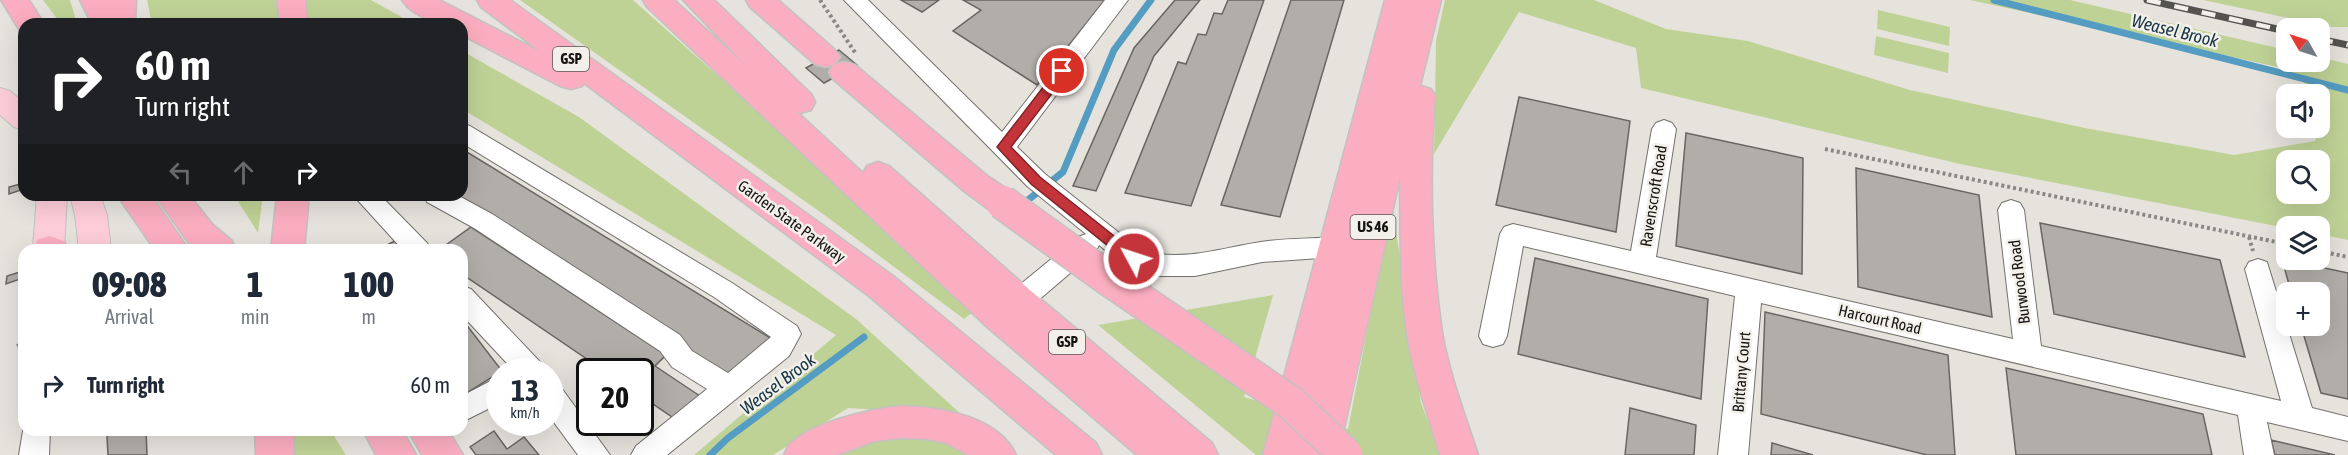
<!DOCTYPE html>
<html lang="en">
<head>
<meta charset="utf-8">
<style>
  body { margin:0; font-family:"Asap Condensed",sans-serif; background:#f6f6f7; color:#1f2937; height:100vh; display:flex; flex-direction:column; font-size:22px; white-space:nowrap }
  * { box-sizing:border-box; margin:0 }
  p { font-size:20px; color:#747a83 }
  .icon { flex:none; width:33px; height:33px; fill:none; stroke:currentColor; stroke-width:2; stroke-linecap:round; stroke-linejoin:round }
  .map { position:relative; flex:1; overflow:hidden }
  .sheet { position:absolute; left:18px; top:244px; width:450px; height:192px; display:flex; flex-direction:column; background:#fff; border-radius:18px; box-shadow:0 6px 24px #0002 }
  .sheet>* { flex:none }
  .hud { position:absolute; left:18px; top:18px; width:450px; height:183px; border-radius:18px; box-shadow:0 6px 24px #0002; background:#202124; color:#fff; overflow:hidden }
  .needle { width:39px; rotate:309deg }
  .tools { position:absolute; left:2276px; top:18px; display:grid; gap:12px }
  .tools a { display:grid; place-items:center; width:54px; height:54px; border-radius:12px; background:#fff; box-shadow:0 6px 24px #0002; font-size:30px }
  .speed { position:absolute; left:486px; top:358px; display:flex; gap:12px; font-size:30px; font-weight:700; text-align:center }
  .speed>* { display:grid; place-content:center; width:78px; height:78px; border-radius:50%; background:#fff; box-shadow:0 6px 24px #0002; line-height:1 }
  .speed small { font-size:15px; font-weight:400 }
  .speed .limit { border:3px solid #111; border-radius:9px; background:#fff; color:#111 }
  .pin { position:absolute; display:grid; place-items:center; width:51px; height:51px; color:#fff; margin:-26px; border:3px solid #fff; border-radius:50%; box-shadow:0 2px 6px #0007 }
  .me { position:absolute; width:66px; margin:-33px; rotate:310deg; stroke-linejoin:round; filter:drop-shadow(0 0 4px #0008) }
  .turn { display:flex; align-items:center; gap:21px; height:126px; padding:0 18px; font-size:27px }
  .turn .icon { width:78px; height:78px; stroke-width:2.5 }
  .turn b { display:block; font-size:42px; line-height:51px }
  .lanes { display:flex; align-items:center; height:57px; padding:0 18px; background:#0003; justify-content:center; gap:30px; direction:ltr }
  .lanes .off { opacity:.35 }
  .eta { display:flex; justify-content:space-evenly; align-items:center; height:102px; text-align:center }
  .eta b { font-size:36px; font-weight:800; line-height:42px }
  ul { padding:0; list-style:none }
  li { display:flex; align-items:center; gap:18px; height:78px; padding:0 18px }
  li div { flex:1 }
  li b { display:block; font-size:22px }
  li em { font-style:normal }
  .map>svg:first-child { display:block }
  .green { fill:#bfd296; fill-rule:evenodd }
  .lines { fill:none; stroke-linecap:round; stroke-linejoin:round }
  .stream { stroke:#549cc2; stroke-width:7 }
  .building { fill:#b1aea9; stroke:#686661; stroke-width:1.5 }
  .minor-casing { stroke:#73716c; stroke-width:2 }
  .major-casing { stroke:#c2c2c1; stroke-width:2 }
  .highway-casing { stroke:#c2c2c1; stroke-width:3 }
  .path { stroke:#8a8884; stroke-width:4; stroke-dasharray:3 3; stroke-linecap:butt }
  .minor { fill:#fff; fill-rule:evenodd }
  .major { fill:#fdced9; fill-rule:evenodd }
  .highway { fill:#fbaebf; fill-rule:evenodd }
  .rail-casing { stroke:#54524f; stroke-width:7 }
  .rail { stroke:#f3f0ea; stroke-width:4.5; stroke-dasharray:14; stroke-linecap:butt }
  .highway-bridge-casing { stroke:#c2c2c1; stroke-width:36; stroke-linecap:butt }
  .highway-bridge { stroke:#fbaebf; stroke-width:33 }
  .route { fill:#c3343b; stroke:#7f2226; stroke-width:1.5 }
  .labels { text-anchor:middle; stroke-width:5; stroke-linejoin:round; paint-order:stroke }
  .shield { fill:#f3f0ea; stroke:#585653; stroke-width:1.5 }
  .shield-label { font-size:15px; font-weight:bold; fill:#151412 }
  .street-label { font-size:16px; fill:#151412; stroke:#f3f0ea }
  .water-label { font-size:18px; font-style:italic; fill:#143445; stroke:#f3f0ea }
</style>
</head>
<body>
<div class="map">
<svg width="2348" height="455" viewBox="0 0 2348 455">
  <rect width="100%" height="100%" fill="#e6e3dd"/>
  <path class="green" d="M43 0H70L77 24H61Z
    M147 0H371L414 24H152Z
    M520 0H633L774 126 974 311 964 319 823 214Z
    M1445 0H1594L1666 29 1748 41 1910 90 2085 128 2234 155 2315 141 2319 128 2321 97 2287 69 1970 0H2070L2286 50V62H2319V57L2348 64V240L2319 234V226L2286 228 1960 164 1641 88 1636 48 1519 12 1434 154 1436 41ZM2319 160V194H2286V160Z
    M2203 0H2348V27H2331Z
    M1878 10 1950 27 1949 46 1877 29Z
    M1876 36 1949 53 1948 73 1874 55Z
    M462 51 579 117 856 319 962 415 848 408 773 455H694L836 335 462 109Z
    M234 195H263L258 233Z
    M1392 203 1421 403 1441 455H1256L1098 325 1273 295 1244 397 1348 429Z
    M922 429 975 455H830L863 434Z
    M283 431H331L346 455H283Z"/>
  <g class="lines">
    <path class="stream" d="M1994 0 2348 90
      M1023 204 1063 172 1114 50 1151 0
      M710 455 728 438 864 337"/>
  </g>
  <path class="building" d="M901 0H939L922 12Z
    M963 0H1105L1037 85 953 31 981 10Z
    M1175 0H1200L1154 56 1096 191 1073 186 1134 48Z
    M1228 0H1264L1191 206 1125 193 1178 62 1186 64 1198 34 1206 35 1214 13 1222 14Z
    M1291 0H1344L1280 217 1221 205Z
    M839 50 857 65 824 83 806 68Z
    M1519 97 1630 121 1616 232 1496 205Z
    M1686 133 1803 158 1802 274 1676 246Z
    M462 149 772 339 730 379 443 195H462Z
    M1856 168 1979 195 1992 317 1858 287Z
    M24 183V189L9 194V187Z
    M2040 223 2220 260 2245 357 2054 314Z
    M471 227 666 355 655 366 700 396 675 419 640 395V372H606L462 274V250H439Z
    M400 238 409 250H378Z
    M1535 258 1708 299 1701 399 1518 354Z
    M2282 259 2348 273V399L2321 393 2301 326H2319V292H2291Z
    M23 271V278L6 284 7 276Z
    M1765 312 1948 355 1955 455H1927L1761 414Z
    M462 319 502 371 462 396Z
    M2006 368 2203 414 2212 455H2016Z
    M1630 408 1696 425 1694 455H1625Z
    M123 430H146L147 455H108L107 436Z
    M494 431 507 449 524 437 539 455H476L470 447Z
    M2271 440 2335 455H2275Z
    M1772 443 1813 455H1771Z"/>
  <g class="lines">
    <g class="minor-casing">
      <path id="minor" d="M844 0H868L1002 132 1105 0H1128L1017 147 1045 174 1142 251C1184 262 1220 248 1261 242 1285 238 1311 239 1335 237L1344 240 1348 247 1344 254 1335 257 1262 262 1195 276H1160L1125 266 1099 245 1096 251 1028 309 1019 312 1010 309 1006 301 1010 293 1078 237 1086 234 1027 186Z
        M1664 120 1672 123 1676 129 1656 257 2013 339 1998 210 2002 203 2011 200 2020 203 2024 210 2041 346 2281 401 2245 269 2249 262 2258 259 2267 262 2312 408 2348 417V441L2267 422 2274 455H2244L2238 415 1761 303 1748 455H1718L1735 296 1523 246 1507 336 1503 344 1493 347 1483 344 1479 336 1500 234 1504 227 1513 224 1631 251 1652 129 1656 123Z
        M462 123 470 126 732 283 797 326 801 334 789 356 667 455H631L636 446 707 389 672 367 660 351 474 228 427 202 424 195H457L492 214 680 335 692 351 728 373 771 337 714 297 462 143Z
        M353 195H380L427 243 431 250H403Z
        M462 286 471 289 542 364 546 372H515L462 315Z
        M500 376V403L462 422V396Z
        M550 382 560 386 610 455H578L550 417Z
        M24 425V430H50L49 455H19Z"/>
    </g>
    <g class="major-casing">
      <path id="major" d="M0 88 10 91 24 103V130L14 127 0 115Z
        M37 195H67L64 250 33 249Z
        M70 195H100L107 215 111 250H79L75 215Z"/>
    </g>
    <g class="highway-casing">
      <path id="highway" d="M1 0H29L44 24H24V32L20 31Z
        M80 0H136L135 24H92Z
        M277 0H305L308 24H280Z
        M402 0H439L541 52 481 7 477 0H510L893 276 1096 443 1102 455H1056L869 296 584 83 582 86 571 89 560 86 462 35V24C442 24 414 19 402 0Z
        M643 0H674L746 66 683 0H714L811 94 815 102 811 110 800 113 796 111 863 173 867 166 878 162 889 166 1031 291 1212 443 1218 455H1137L985 325 647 7Z
        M746 0H778L835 50 840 57 835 64 825 67 815 64 750 7Z
        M1385 0H1441L1420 86 1431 89 1435 96C1429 172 1431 257 1442 332 1449 374 1465 415 1478 455H1440C1428 415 1414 376 1407 334 1399 283 1401 229 1400 177L1338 455H1263Z
        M844 62 855 65 986 175 1013 193 1018 202 1013 211 1002 214 991 211 964 191 833 79 829 72 833 65Z
        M117 195H151L189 250H155Z
        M155 195H189L212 224 232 241 236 250H198L188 242Z
        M277 195H309L304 250H271Z
        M49 236 64 241 68 250H33L37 240Z
        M901 406C940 407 998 416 1016 455H968L946 443 927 439 901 438 875 441 837 455H784C786 451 788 445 791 443 813 422 871 409 901 406Z
        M255 430H293L294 455H256Z
        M363 430H402L416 455H376Z
        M408 430H448L463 455H422Z"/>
    </g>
    <path class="path" d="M820 0 856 54
      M1825 149 2286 244
      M2249 237 2253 251
      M2319 251 2348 257
      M17 346 24 343"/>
    <use href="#minor" class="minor"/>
    <use href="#major" class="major"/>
    <use href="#highway" class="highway"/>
    <g class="rail-casing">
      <path id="rail" d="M2147 0 2286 31
        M2319 39 2348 45"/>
    </g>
    <use href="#rail" class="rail"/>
    <g class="highway-bridge-casing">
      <path id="highway-bridge" d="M1002 202 1106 277 1291 403 1346 455"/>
    </g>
    <use href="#highway-bridge" class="highway-bridge"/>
  </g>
  <path class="route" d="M1062 67 1067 68V74L1011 147 1040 177 1138 255 1141 259 1138 263H1129L1031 184 997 147 1058 68Z"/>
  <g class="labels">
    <g class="shield">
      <rect x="553" y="47" width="36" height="24" rx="4.5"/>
      <rect x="1350.5" y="215" width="45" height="24" rx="4.5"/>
      <rect x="1049" y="330" width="36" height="24" rx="4.5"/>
    </g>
    <g class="shield-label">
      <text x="571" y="64">GSP</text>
      <text x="1373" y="232">US 46</text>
      <text x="1067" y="347">GSP</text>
    </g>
    <g class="street-label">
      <text transform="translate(1653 196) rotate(-81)" y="6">Ravenscroft Road</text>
      <text transform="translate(792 221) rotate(36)" y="6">Garden State Parkway</text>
      <text transform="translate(2019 282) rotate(-97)" y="6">Burwood Road</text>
      <text transform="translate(1880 319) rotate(13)" y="6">Harcourt Road</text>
      <text transform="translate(1741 372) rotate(-85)" y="6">Brittany Court</text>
    </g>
    <g class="water-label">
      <text transform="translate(2175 31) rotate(14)" y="6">Weasel Brook</text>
      <text transform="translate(778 384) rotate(-37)" y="6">Weasel Brook</text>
    </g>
  </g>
</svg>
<div class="tools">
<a><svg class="needle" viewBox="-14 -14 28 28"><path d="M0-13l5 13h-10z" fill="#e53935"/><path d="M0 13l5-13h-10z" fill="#747a83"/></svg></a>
<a><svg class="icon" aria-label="sound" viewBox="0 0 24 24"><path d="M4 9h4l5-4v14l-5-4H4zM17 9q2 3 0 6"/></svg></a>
<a><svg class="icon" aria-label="search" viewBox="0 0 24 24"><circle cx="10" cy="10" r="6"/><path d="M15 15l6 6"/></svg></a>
<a><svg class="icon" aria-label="layers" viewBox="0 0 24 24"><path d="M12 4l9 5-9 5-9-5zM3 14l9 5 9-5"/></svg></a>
<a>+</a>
</div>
<div class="speed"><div>13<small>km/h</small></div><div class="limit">20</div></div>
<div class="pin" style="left:1062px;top:71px;background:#d93025"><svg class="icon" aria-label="arrive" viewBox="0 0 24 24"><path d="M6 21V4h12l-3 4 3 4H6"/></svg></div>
<svg class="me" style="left:1134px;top:259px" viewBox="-20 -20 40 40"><circle r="17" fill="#c3343b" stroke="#fff" stroke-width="3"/><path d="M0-11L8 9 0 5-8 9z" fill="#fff"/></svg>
<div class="hud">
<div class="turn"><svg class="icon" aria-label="right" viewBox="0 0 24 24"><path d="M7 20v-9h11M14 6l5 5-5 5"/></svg><div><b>60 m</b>Turn right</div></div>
<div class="lanes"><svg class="icon off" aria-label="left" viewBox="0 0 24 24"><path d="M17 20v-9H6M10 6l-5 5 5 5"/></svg><svg class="icon off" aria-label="ahead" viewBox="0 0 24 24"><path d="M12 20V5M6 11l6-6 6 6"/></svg><svg class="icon" aria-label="right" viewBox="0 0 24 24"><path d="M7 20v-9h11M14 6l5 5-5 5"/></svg></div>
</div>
<section class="sheet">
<div class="eta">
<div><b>09:08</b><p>Arrival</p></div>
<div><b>1</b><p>min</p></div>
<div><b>100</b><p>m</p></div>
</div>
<ul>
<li><svg class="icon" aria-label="right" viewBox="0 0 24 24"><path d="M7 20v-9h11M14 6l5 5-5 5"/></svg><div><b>Turn right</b></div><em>60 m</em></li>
</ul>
</section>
</div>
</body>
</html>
